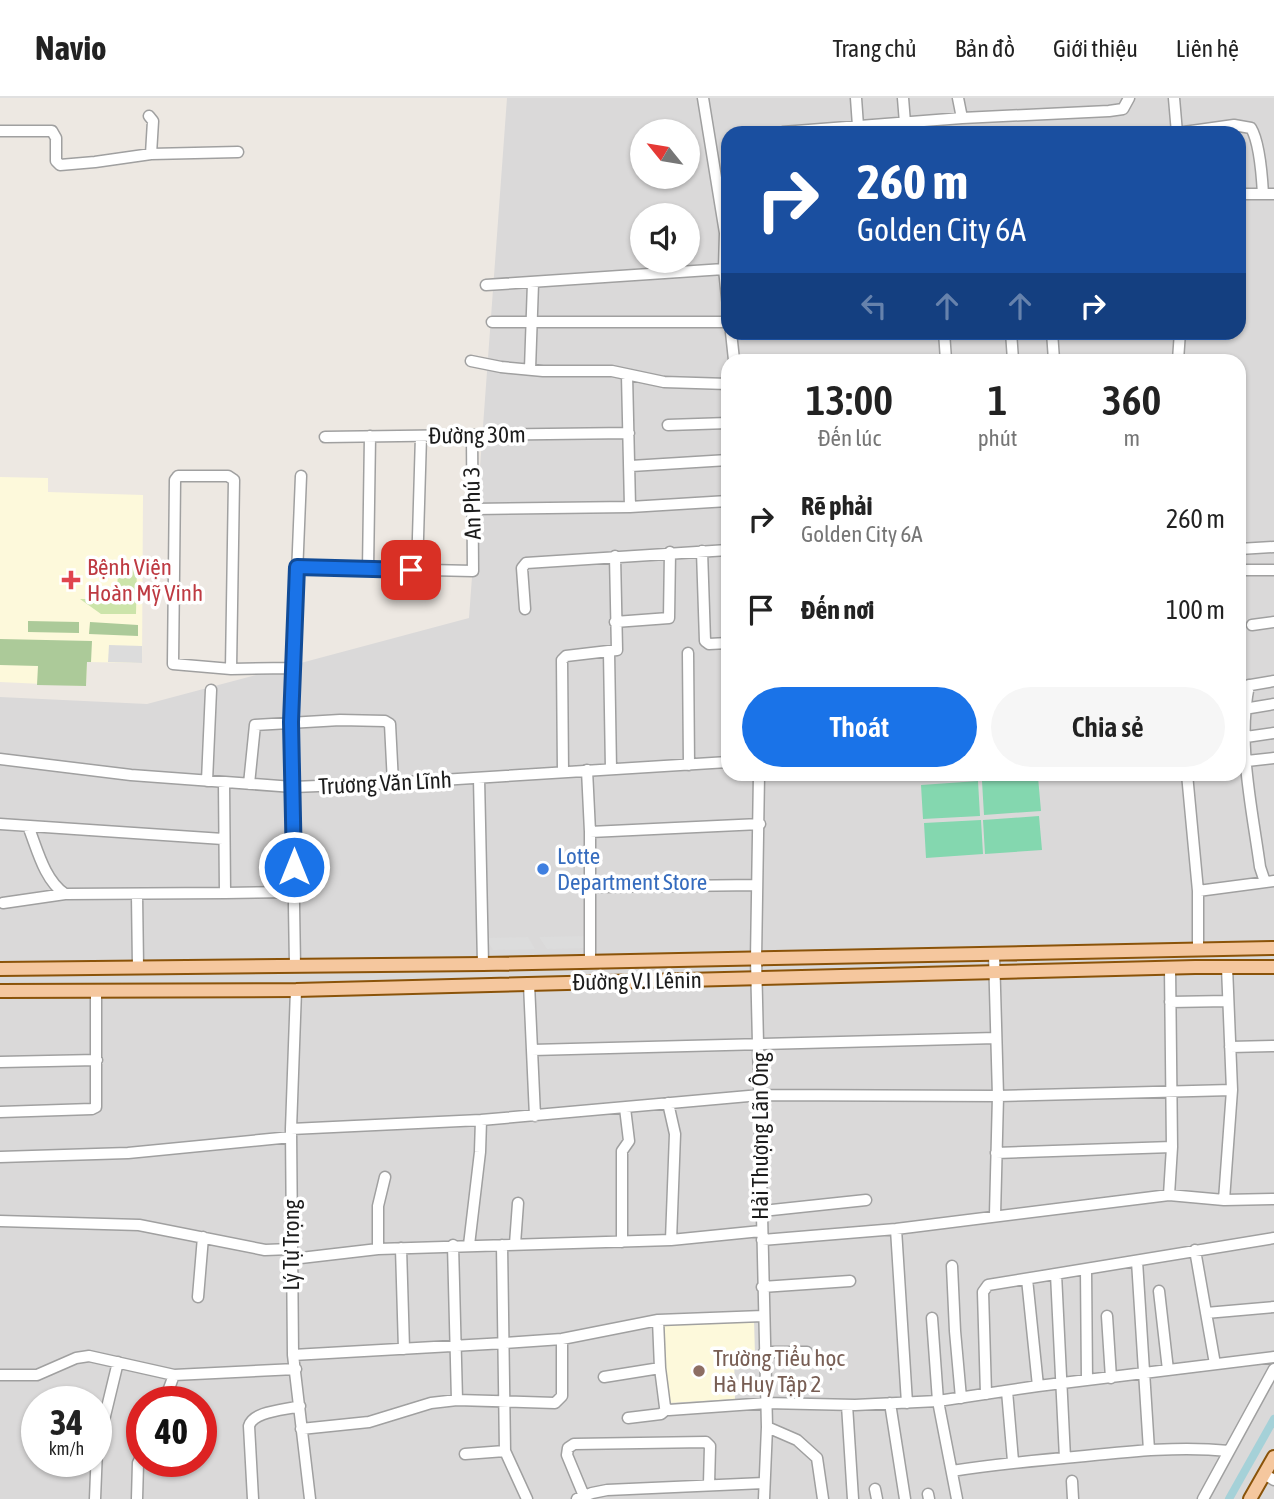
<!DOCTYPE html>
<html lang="vi">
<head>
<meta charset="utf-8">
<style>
  body { margin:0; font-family:"Asap Condensed",sans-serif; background:#f6f6f6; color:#222; height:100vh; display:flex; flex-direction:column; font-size:26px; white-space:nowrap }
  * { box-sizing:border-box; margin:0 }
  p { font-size:23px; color:#767676 }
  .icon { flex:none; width:38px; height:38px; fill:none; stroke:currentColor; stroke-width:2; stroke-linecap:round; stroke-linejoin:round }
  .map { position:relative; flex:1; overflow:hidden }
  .sheet { position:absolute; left:721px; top:256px; width:525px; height:427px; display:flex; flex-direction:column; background:#fff; border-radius:21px; box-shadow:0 2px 5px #0004 }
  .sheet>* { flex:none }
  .top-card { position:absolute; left:721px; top:28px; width:525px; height:214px; border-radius:21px; box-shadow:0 2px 5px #0004; background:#1a4fa0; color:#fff; overflow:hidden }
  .needle { width:46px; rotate:300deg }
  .controls { position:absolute; left:630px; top:21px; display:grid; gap:14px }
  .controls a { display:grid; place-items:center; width:70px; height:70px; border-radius:50%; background:#fff; box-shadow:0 2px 5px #0004; font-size:35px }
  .speed { position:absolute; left:21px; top:1288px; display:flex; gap:14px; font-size:35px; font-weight:700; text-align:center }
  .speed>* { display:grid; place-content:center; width:91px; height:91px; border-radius:50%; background:#fff; box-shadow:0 2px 5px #0004; line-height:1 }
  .speed small { font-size:18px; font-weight:400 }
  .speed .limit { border:10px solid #d22; background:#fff; color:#111 }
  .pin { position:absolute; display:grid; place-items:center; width:60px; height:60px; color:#fff; margin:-30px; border-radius:14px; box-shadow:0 4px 10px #0006 }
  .me { position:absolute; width:77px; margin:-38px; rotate:0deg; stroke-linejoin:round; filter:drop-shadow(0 0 5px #0008) }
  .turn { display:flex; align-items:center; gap:24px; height:147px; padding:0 21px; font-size:32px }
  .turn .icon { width:91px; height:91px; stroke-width:2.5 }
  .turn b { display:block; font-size:49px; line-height:60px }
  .lanes { display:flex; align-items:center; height:66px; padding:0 21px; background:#0003; justify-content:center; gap:35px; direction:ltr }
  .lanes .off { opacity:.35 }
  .eta { display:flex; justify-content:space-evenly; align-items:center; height:119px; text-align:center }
  .eta b { font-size:42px; font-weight:600; line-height:49px }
  .button { display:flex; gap:14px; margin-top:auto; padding:14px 21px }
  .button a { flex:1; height:80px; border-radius:42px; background:#1a73e8; color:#fff; font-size:28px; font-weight:600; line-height:80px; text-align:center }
  .button a+a { background:#f6f6f6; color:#222 }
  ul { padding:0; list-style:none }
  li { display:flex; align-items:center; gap:21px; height:91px; padding:0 21px }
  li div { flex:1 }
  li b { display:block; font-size:26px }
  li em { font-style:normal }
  header { display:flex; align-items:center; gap:42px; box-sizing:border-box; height:98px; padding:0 35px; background:#fff; border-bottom:2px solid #e0e0e0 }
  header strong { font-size:33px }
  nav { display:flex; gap:38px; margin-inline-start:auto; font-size:24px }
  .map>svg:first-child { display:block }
  .residential { fill:#dad9d9; fill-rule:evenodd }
  .education { fill:#fdf9db }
  .grass { fill:#cce4aa }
  .forest { fill:#acca99 }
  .pitch { fill:#84d7af }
  .parking { fill:#dcdcdc }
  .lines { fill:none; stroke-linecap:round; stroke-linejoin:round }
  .canal { stroke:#a5d1d8; stroke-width:8 }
  .minor-casing { stroke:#a0a0a0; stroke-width:13 }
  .major-casing { stroke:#8a5309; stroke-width:16 }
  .minor { stroke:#fff; stroke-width:10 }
  .major { stroke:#f5c79e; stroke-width:12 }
  .route-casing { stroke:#114b97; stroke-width:18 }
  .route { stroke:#1a73e8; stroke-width:12 }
  .health-dot { fill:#e0444e; stroke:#fff; stroke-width:2.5 }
  .shop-dot { fill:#3f7fe0; stroke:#fff; stroke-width:2.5 }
  .education-dot { fill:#8d6e63; stroke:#fff; stroke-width:2.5 }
  .labels { text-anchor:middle; stroke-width:7; stroke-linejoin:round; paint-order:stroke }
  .street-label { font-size:23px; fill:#1c1c1c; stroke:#fff }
  .health-label { font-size:23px; fill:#be3a42; stroke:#fff; text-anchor:start }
  .shop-label { font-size:23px; fill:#366cbe; stroke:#fff; text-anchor:start }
  .education-label { font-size:23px; fill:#785e54; stroke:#fff; text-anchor:start }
</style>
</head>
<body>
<header>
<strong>Navio</strong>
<nav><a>Trang chủ</a><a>Bản đồ</a><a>Giới thiệu</a><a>Liên hệ</a></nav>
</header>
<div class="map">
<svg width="1274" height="1401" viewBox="0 0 1274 1401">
  <rect width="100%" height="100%" fill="#ede8e2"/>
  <path class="residential" d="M507 0H1274V1401H0V599L147 606 469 520ZM642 33H688V79H642ZM728 35H1239V234H728ZM642 117H688V163H642ZM728 262H1239V676H728ZM37 1304H96V1363H37ZM142 1304H201V1363H142Z"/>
  <path class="education" d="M0 379 48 380V394L143 397 142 565 87 564 86 588 0 584Z
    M754 1221 755 1257 734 1259 735 1301 668 1305 661 1226Z"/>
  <path class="grass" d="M118 467 137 468 136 516H101L80 501H117Z"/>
  <path class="forest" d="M28 523 79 524V535L28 534Z
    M90 524 138 527V538L89 536Z
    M0 541 92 543 91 564H87L86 588 37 587 38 568 0 567Z"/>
  <path class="pitch" d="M1038 679 1041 713 984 717 982 683Z
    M978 683 980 718 923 721 921 687Z
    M1039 718 1042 752 985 756 983 722Z
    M981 722 983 756 926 760 924 725Z"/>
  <path class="parking" d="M109 547 142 548V565L108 564Z
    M590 838V850L547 851 539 839Z
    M528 839 535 851 493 852 486 840Z"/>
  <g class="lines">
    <path class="canal" d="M1229 1401 1274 1321"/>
    <g class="minor-casing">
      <path id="minor" d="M703 0 725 135 724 171 728 209
        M856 0 858 28
        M903 0 905 25
        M958 0 962 20
        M1174 0 1177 35
        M149 18 153 23 151 56
        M0 33H52L56 40V63L60 67 95 64 151 56 238 54
        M783 34 962 20 1109 13 1123 11 1129 0
        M1177 35 1234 27 1251 30C1260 45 1262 78 1263 96
        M1239 96H1274
        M486 187 724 171
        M492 224H728
        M731 234 734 262
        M944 234 946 262
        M1011 234 1013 262
        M1052 234 1054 262
        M1178 262 1180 234
        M471 263 501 269 543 273H612L664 284 728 286
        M530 271 533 185
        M627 277 630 409
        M668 327 728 325
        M325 339 629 335
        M631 368 728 362
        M473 411 630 409 728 403
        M1239 451 1274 449
        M702 453 705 543 709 546 728 545
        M297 469 473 473 472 337
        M368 472 370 338
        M1239 472H1274
        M417 473 421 338
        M525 511 522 470 526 465 728 452
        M615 524 669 520 670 454
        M1252 527 1274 524
        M609 554 611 671
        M688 555 689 667
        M231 571 234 382 228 378H178L175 382 173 566 231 571 292 570
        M1249 587C1237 646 1252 710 1260 769L1265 784
        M1239 589 1274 583
        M1244 611 1274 606
        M1246 639 1274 635
        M0 661 131 677 293 689 393 685 728 664
        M1247 663 1274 660
        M587 672 590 734V863
        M563 674 562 562 566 558 617 552 615 458
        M759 676 756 861 767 1329 764 1401
        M1187 676 1198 793V851
        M479 680 483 866
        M207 683 211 592
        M249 686 255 627 340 622 385 623 390 626 393 685
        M0 726 223 741
        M28 728C37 750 44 782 65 796
        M590 734 760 726
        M591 789 757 787
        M1198 793 1274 783
        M225 795 294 794
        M137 797 138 869
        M3 805 65 796 225 795 224 685
        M994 856 998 998 995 1117
        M295 868 291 624 301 378
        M529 886 535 1018
        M296 892 291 1031 293 1257 310 1401
        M1170 904 1228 903
        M1230 949 1274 948
        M532 952 996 940
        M0 964 97 962
        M668 1005 675 1036 671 1142
        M0 1014 92 1011 96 1009V892
        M291 1031 481 1022 760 997 998 998 1232 992
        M996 1055 1172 1049
        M0 1059 128 1055 291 1039
        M1169 1097 1172 1049 1170 870
        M1224 1102 1232 992 1227 869
        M762 1113 866 1102
        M0 1123 139 1127 265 1152 291 1151
        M896 1131 907 1305
        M762 1142 896 1131 1169 1097 1224 1102 1274 1101
        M622 1144V1053L629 1043 625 1010
        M515 1146 518 1105
        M453 1147 457 1302
        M469 1147 480 1054 481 1022
        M502 1147 505 1353 527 1401
        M401 1150 404 1251
        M378 1151V1108L385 1079
        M1195 1152 1215 1266
        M292 1161 378 1151 671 1142 761 1133
        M1137 1163 1149 1352
        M952 1168 955 1233 961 1300
        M1086 1172 1087 1282
        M1056 1176 1065 1360
        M1027 1181 1038 1288
        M762 1189 850 1183
        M1159 1193 1168 1272
        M198 1199 203 1139
        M1206 1215 1274 1209
        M1107 1218 1111 1280
        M932 1220 938 1303 957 1401
        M658 1222 660 1270 665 1309 669 1312 766 1305 855 1307 938 1303 1038 1288 1274 1259
        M764 1254H807
        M293 1257 505 1245 562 1241 658 1222 763 1218
        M0 1277H37L76 1260 89 1258 174 1277 296 1271
        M604 1279 660 1270
        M1007 1293 1013 1363
        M986 1296 983 1194 988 1187 1274 1140
        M164 1304 174 1277
        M890 1305 905 1401
        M847 1307 853 1401
        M628 1320 661 1316 667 1311
        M767 1329 797 1342 817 1360 823 1401
        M301 1331 369 1324 431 1305 457 1302 555 1305 562 1298V1241
        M465 1356 505 1353
        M952 1373C996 1366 1040 1362 1085 1358 1133 1353 1181 1348 1229 1353
        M1264 1376 1274 1382
        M1072 1383 1073 1401
        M875 1391 877 1401
        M928 1396 929 1401
        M584 1398 567 1357 568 1350 574 1346 706 1344 710 1348 709 1386
        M95 1401 97 1351 118 1264
        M137 1401 138 1365 142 1357
        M253 1401 249 1328C253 1313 285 1312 300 1308
        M577 1401 592 1395 607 1392 764 1385
        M1203 1401 1274 1271"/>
    </g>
    <g class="major-casing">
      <path id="major" d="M0 871 483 866 1274 850
        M0 893 296 892 1195 869H1274
        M1250 1401 1274 1359"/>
    </g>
    <use href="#minor" class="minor"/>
    <use href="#major" class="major"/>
  </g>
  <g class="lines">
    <g class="route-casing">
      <path id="route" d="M294 769 291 624 297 469 411 472"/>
    </g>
    <use href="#route" class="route"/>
  </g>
  <path class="health-dot" d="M67.5 471.5h7v7h7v7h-7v7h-7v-7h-7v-7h7z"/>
  <circle class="shop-dot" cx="543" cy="771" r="7"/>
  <circle class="education-dot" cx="699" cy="1273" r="7"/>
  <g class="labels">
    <g class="street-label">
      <text transform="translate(477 337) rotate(-1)" y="8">Đường 30m</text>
      <text transform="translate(472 405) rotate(-91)" y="8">An Phú 3</text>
      <text transform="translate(385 685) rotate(-3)" y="8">Trương Văn Lĩnh</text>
      <text transform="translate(637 883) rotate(-1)" y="8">Đường V.I Lênin</text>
      <text transform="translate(760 1038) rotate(-90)" y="8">Hải Thượng Lãn Ông</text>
      <text transform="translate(291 1147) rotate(-90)" y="8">Lý Tự Trọng</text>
    </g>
    <g class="health-label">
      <text x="87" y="477">Bệnh Viện<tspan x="87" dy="26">Hoàn Mỹ Vinh</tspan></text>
    </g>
    <g class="shop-label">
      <text x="557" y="766">Lotte<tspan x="557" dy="26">Department Store</tspan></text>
    </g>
    <g class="education-label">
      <text x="713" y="1268">Trường Tiểu học<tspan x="713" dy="26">Hà Huy Tập 2</tspan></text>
    </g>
  </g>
</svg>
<div class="controls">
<a><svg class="needle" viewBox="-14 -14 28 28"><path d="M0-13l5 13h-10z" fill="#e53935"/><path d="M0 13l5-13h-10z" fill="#767676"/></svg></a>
<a><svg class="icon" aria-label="sound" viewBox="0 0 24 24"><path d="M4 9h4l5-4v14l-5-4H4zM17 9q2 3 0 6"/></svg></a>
</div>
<div class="speed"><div>34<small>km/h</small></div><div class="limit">40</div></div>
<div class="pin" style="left:411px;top:472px;background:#d93025"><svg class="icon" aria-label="arrive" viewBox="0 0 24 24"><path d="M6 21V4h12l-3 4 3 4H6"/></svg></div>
<svg class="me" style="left:294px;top:769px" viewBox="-20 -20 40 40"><circle r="17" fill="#1a73e8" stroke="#fff" stroke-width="3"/><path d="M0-11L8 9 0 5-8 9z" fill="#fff"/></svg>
<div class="top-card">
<div class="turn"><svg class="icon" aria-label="right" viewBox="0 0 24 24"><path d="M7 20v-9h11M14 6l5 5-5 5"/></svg><div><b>260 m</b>Golden City 6A</div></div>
<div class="lanes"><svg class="icon off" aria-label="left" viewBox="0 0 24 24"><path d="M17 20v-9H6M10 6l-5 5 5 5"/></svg><svg class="icon off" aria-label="ahead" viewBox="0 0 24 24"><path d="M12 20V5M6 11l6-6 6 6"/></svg><svg class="icon off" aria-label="ahead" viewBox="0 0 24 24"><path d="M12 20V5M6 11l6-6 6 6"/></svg><svg class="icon" aria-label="right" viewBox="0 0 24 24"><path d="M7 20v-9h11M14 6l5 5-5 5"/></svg></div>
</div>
<section class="sheet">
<div class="eta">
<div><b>13:00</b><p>Đến lúc</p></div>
<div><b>1</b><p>phút</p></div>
<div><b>360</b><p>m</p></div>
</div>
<ul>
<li><svg class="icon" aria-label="right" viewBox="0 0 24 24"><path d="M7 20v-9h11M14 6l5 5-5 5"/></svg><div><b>Rẽ phải</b><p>Golden City 6A</p></div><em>260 m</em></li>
<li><svg class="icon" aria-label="arrive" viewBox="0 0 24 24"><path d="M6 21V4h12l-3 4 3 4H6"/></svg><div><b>Đến nơi</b></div><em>100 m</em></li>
</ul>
<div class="button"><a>Thoát</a><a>Chia sẻ</a></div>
</section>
</div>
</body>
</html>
